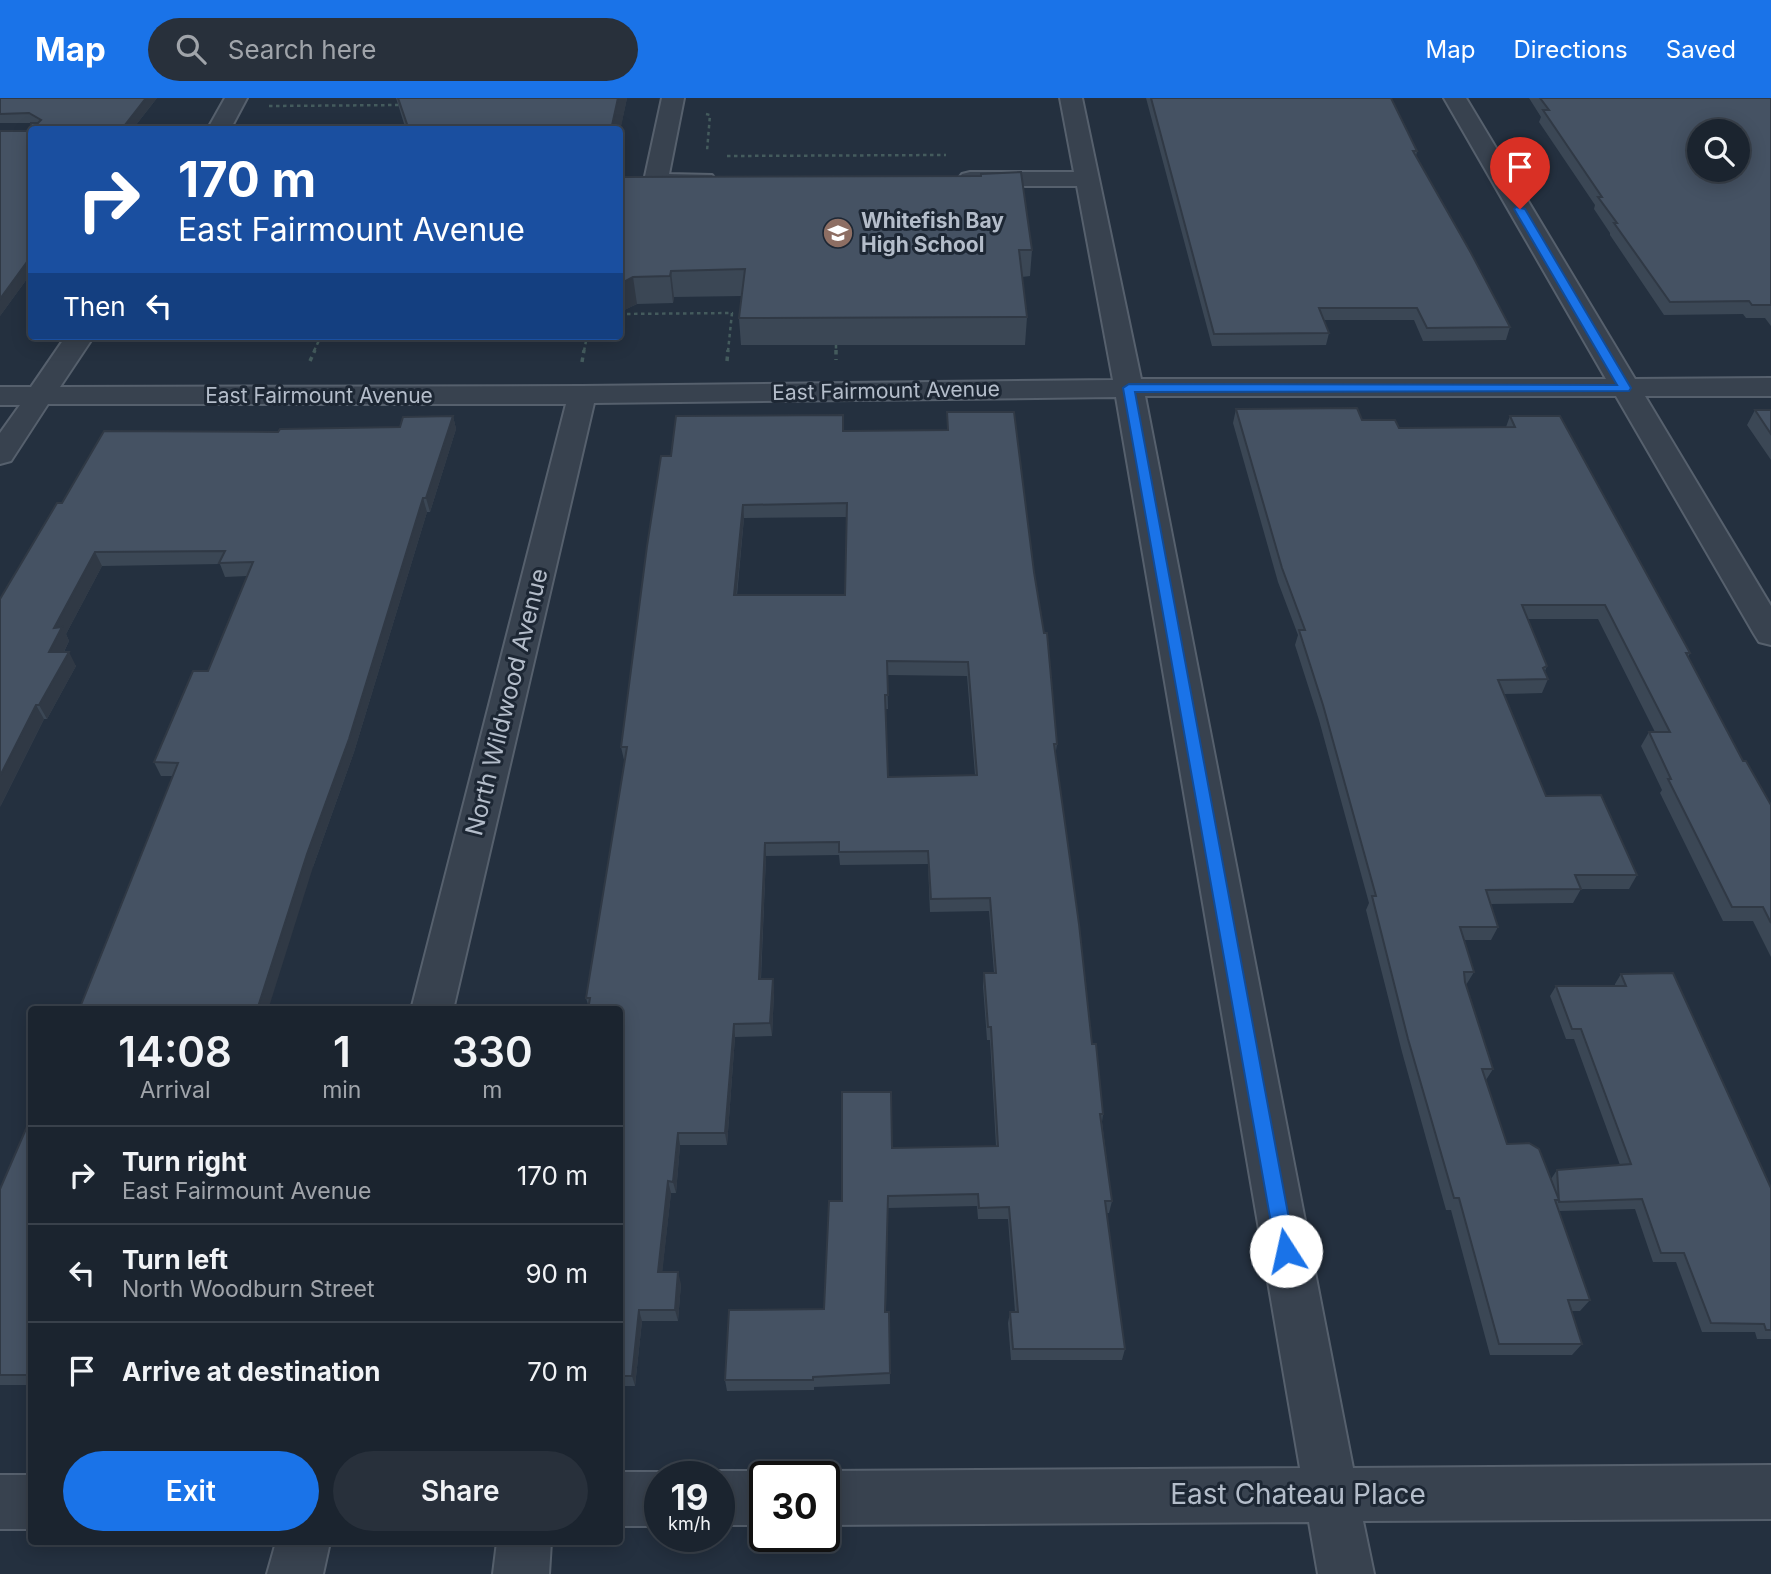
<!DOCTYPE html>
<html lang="en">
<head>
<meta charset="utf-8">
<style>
  body { margin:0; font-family:Inter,sans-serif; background:#28303b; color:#f1f3f6; height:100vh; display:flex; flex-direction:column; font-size:26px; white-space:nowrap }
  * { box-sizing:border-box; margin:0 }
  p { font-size:23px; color:#a0a4aa }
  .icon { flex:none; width:38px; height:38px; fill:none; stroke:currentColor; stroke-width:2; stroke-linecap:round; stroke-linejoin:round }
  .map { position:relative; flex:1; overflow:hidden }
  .side { position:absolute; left:28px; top:908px; width:595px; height:539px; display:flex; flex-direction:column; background:#1b242f; border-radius:7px; box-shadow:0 4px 18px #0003,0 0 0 2px #39414b }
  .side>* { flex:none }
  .banner { position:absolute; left:28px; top:28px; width:595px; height:214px; border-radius:7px; box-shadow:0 4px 18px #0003,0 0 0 2px #39414b; background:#1a4fa0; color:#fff; overflow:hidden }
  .tools { position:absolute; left:1687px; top:21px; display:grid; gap:14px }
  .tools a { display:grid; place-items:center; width:63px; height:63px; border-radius:50%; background:#1b242f; box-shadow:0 4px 18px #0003,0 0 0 2px #39414b; font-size:35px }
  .speed { position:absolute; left:644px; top:1363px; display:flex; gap:14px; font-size:35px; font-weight:700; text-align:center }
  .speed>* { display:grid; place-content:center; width:91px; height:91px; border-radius:50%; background:#1b242f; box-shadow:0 4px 18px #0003,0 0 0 2px #39414b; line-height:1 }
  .speed small { font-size:18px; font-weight:400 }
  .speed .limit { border:4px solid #111; border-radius:10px; background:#fff; color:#111 }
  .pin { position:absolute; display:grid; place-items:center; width:60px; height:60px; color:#fff; margin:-72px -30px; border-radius:50% 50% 50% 0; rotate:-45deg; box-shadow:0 0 7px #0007 }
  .pin .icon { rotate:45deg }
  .me { position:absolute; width:77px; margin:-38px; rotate:350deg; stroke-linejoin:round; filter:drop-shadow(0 0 5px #0008) }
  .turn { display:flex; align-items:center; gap:24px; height:147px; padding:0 35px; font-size:32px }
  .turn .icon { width:91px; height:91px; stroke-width:2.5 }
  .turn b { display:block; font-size:49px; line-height:60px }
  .then { display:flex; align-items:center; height:66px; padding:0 35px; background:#0003; gap:14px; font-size:26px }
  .eta { display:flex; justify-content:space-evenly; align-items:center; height:119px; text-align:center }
  .eta b { font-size:42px; font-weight:600; line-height:49px }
  .cta { display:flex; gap:14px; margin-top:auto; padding:14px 35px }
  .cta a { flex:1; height:80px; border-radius:42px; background:#1a73e8; color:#fff; font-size:28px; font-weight:600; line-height:80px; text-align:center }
  .cta a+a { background:#28303b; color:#f1f3f6 }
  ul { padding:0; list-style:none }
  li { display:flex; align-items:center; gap:21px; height:98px; padding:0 35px; border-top:2px solid #39414b }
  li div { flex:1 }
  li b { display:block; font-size:26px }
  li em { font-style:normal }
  header { display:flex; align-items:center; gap:42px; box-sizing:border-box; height:98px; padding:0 35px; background:#1a73e8; color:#fff }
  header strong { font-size:33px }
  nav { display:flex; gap:38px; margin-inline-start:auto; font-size:24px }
  .search { width:490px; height:63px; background:#28303b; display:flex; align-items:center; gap:18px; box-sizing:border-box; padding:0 24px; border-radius:38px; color:#a0a4aa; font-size:26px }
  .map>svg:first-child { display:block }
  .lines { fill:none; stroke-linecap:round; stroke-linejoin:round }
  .minor-casing { stroke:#56606d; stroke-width:4 }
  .path-far1 { stroke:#445b5d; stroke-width:2.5; stroke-dasharray:3.5 3.5; stroke-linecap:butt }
  .path { stroke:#445b5d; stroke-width:3.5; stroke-dasharray:4.5 4.5; stroke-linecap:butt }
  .minor { fill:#38424f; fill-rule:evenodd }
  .wall { fill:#3b4755; fill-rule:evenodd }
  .shaded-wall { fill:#303945 }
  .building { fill:#455263; stroke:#303945; stroke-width:2; fill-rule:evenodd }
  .route { fill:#1a73e8; stroke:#114b97; stroke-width:2 }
  .labels { text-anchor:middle; stroke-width:6; stroke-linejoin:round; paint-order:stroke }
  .far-poi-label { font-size:21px; font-weight:bold; fill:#b4bdca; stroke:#1d2734; text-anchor:start }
  .far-street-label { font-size:21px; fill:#b4bdca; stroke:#1d2734 }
  .street-label { font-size:24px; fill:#b4bdca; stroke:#1d2734 }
  .near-street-label { font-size:28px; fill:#b4bdca; stroke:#1d2734 }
</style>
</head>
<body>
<header>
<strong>Map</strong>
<div class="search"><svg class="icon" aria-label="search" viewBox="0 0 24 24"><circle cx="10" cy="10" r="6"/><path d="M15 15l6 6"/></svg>Search here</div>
<nav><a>Map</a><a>Directions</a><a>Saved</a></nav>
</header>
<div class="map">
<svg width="1771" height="1476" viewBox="0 0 1771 1476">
  <rect width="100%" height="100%" fill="#24303f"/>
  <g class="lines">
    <g class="minor-casing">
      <path id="minor" d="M225 0H247L230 32H207Z
        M662 0H684L669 76 712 77 716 82 712 87 656 90 648 88 644 83Z
        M1060 0H1082L1141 281H1606L1444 0H1466L1635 281 1771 280V298H1645L1771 508V547L1759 544 1754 536 1616 298H1145L1353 1370 1771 1367V1421L1363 1423 1374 1476H1318L1309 1424 824 1427V1379H810L824 1373 1300 1370 1116 299 594 305 453 912H411L566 306H48L11 363 0 366V335L20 307H0V289H31L66 238H94L60 289 582 288 1113 282 1077 88H970L962 86 958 81 962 76 970 74H1074Z
        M719 1373H765L779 1379H765V1427H719V1379H705Z
        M620 1374H660L671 1379H660V1428H620Z
        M0 1377H32V1431H0Z
        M276 1444H330L323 1476H267Z
        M497 1444H551L549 1476H493Z"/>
    </g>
    <path class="path-far1" d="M269 8 404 7
      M706 16 710 17 707 53
      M727 58 946 57
      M620 216 732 215 728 253
      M836 247V253
      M314 253 321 238
      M584 253 587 238"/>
    <path class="path" d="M836 252V262
      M310 263 315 252
      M727 263 728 252
      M582 264 584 252"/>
    <use href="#minor" class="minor"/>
  </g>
  <path class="wall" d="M0 0H157L132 32H32V174L0 218 30 33 33 25H0Z
    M396 0H627L620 32H406Z
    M1146 0H1391L1417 53 1416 58 1510 229 1506 242 1423 243 1414 222H1324L1329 235 1326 247 1212 248Z
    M1529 0H1771V228L1765 220H1746L1743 216 1664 217 1610 137V135L1594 111 1595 107 1539 24 1541 19Z
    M620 79 1032 152 1030 178 1022 179 1027 219 1025 247H741L739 220 742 198 674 199 673 205 637 206 620 214Z
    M1236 311 1362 322 1399 330 1506 329 1510 318 1690 555 1688 559 1743 663 1771 707V859L1753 823H1723L1660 695 1662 692 1641 648 1649 634H1655L1598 521H1528L1547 568 1545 573 1548 581 1542 595 1504 596 1546 698 1637 777 1629 791H1581L1573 805 1490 806 1498 829 1491 842H1464L1474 874 1466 887 1493 971 1486 982 1507 1046 1551 1081 1557 1072 1620 1067 1574 941H1566L1550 898 1556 888H1615V886L1621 876 1771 1090V1241H1757L1755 1234H1702L1676 1164H1653L1635 1111 1559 1113 1590 1202 1580 1213H1571L1582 1246 1572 1257H1490L1451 1112H1446L1402 954 1366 812 1369 805 1319 622 1295 547 1298 537 1278 484 1233 325Z
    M1755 312H1771V362L1747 327Z
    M947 314 1057 646 1055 659 1092 946 1103 1016 1102 1024 1112 1103 1109 1115H1107L1125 1251 1122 1262H1011L1008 1225 1010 1214H1015L1008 1121H978L977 1108 888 1110 886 1214H889L890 1286 814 1289V1292L727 1293 725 1282 824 1211 842 1103 892 1050 996 1048 990 942H987L983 888 984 875H994L989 813 930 814 928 766 840 767 839 757 766 758 761 881H773L774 894 772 938 735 939 727 1047H680L676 1095H671L662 1174 681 1186 678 1223H642L635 1288H620V912L589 910 586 900 625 662H624L621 649 671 358 843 333 947 332ZM847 419 845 497H737L744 420ZM887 577 967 578 975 677 888 679 885 611H888Z
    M453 318 456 331 430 414H427L354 654 313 769 173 678H161L154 664 208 573 247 478 225 479 220 466 102 468 66 536 69 543 64 554 76 568 47 621H44L0 709 62 405 278 334 400 329Z
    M32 1017V1287H0V1091Z"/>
  <path class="shaded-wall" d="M146 0H157L132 32H121Z
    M618 0H627L620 34V32H611Z
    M32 157V174L0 218V201Z
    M671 173 674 199 673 205 670 178Z
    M633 179 637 206 620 214V186Z
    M453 318 456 331 430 414 426 400Z
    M423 400 427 414 354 654 313 769 268 912H257Z
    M743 407 744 420 735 511 734 497Z
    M95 454 102 468 66 536 69 543 57 568 49 554 54 530Z
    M69 554 76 568 47 621 39 607Z
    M36 607 44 621 0 709V678Z
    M765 745 766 758 760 894 759 881Z
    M773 881 774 894 772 938 770 925Z
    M734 926 735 939 727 1047 725 1035Z
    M678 1035 680 1047 676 1095 673 1084Z
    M668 1083 671 1095 661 1186 658 1174Z
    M678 1174 681 1186 678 1223 675 1212Z
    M639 1212 642 1223 635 1288 632 1278Z"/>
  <path class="building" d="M0 0H146L121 32H32V157L0 201V33H30L31 25H38L41 22 29 15 0 16Z
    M398 0H618L611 32H409Z
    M1151 0H1391L1417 53H1413L1471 155 1510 229 1427 230 1417 210H1319L1329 235 1214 236Z
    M1540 0H1771V207H1752L1749 203 1670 204 1614 125H1617L1598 99H1602L1543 12H1549ZM1699 33H1738V72H1699Z
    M1021 74 1032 152H1019L1027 219 739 220 745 171 671 173 670 178 633 179 620 186V79L981 78V76Z
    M1357 310 1362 322H1395L1399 330 1515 329 1510 318H1560L1690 555H1686L1743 663H1746L1771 707V825L1763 809H1732L1668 681H1671L1649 634H1670L1605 507H1522L1547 568 1543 570 1548 581 1498 582 1546 698 1601 697 1637 777H1575L1581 791 1486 792 1498 829H1460L1474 874H1464L1465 884 1493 971H1482L1507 1046 1529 1045 1539 1051 1559 1102H1555L1590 1202H1568L1582 1246H1499L1459 1100H1454L1408 941 1372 798H1376L1323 607 1299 532H1305L1282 470 1236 311Z
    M1755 312H1771V336Z
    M947 314H1014L1034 474 1044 535H1047L1057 646H1054L1079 826 1092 946H1096L1103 1016H1100L1112 1103H1105L1125 1251H1013L1010 1214H1018L1009 1109 979 1110 978 1096 888 1098 885 1214H889L890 1275 813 1279V1282H725L729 1212 824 1211 829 1103H842V994H891L892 1050 998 1048 991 929H988L984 875H996L990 800 931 801 928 753 839 754V744L765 745 759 881H773L770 925 734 926 725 1035H678L673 1084 668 1083 658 1174H678L675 1212H639L632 1278H620V912H588L590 900H586L627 649H621L647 448 661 358H671L676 318 843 317V333L948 332ZM847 405 845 497H734L743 407ZM887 563 968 564 977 677 888 679 885 597H888Z
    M453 318 426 400H423L349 641 307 756 257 912H79L178 665 154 664 193 573H208L253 464 219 465 225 453 95 454 54 530 62 529 49 554H69L39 607H36L0 678V501L57 405H62L104 333 278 334 280 331 400 329 403 319Z
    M1673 875 1771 1090V1232H1766L1764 1226 1711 1225 1684 1155H1661L1642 1101 1559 1104 1557 1072 1631 1066 1581 931H1572L1556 888H1626L1621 876Z
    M32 1017V1277H0V1091Z"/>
  <path class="route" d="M1516 109 1525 111 1631 290 1629 293 1135 294 1295 1153 1293 1159 1286 1162 1279 1159 1276 1153 1123 290 1129 286 1617 287 1514 111Z"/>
  <defs>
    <g id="school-disc" transform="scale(1.575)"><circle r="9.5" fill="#8d6e63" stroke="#1d2734"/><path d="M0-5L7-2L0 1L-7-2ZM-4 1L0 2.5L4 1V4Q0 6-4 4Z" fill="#fff"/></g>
  </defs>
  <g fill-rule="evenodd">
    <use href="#school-disc" x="838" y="135"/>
  </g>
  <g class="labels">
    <g class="far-poi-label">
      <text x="861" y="130">Whitefish Bay<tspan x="861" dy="24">High School</tspan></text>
    </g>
    <g class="far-street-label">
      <text transform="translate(886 293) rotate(-1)" y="7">East Fairmount Avenue</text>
      <text x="319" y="305">East Fairmount Avenue</text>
    </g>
    <g class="street-label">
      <text transform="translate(507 604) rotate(-76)" y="8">North Wildwood Avenue</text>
    </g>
    <g class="near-street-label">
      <text x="1298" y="1406">East Chateau Place</text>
    </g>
  </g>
</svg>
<div class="tools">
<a><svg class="icon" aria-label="search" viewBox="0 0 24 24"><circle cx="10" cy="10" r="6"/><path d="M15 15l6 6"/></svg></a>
</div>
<div class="speed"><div>19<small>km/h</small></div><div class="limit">30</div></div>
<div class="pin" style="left:1520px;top:111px;background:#d93025"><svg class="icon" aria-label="arrive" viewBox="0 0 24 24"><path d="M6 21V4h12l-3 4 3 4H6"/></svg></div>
<svg class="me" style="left:1286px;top:1153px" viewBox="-20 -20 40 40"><circle r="19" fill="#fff"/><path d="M0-13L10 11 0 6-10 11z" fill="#1a73e8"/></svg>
<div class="banner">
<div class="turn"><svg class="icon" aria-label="right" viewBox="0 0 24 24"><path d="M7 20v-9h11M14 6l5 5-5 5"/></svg><div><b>170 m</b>East Fairmount Avenue</div></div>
<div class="then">Then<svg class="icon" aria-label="left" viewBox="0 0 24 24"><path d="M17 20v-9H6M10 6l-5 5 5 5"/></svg></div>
</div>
<section class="side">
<div class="eta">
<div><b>14:08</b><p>Arrival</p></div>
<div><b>1</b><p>min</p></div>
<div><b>330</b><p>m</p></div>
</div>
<ul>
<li><svg class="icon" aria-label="right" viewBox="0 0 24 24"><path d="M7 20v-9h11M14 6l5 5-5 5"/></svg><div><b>Turn right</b><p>East Fairmount Avenue</p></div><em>170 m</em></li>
<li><svg class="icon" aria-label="left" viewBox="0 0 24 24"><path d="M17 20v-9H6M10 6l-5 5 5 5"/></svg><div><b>Turn left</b><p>North Woodburn Street</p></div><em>90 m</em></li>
<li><svg class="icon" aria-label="arrive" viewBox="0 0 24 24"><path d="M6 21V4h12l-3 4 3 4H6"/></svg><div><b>Arrive at destination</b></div><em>70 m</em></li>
</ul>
<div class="cta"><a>Exit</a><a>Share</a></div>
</section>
</div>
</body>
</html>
